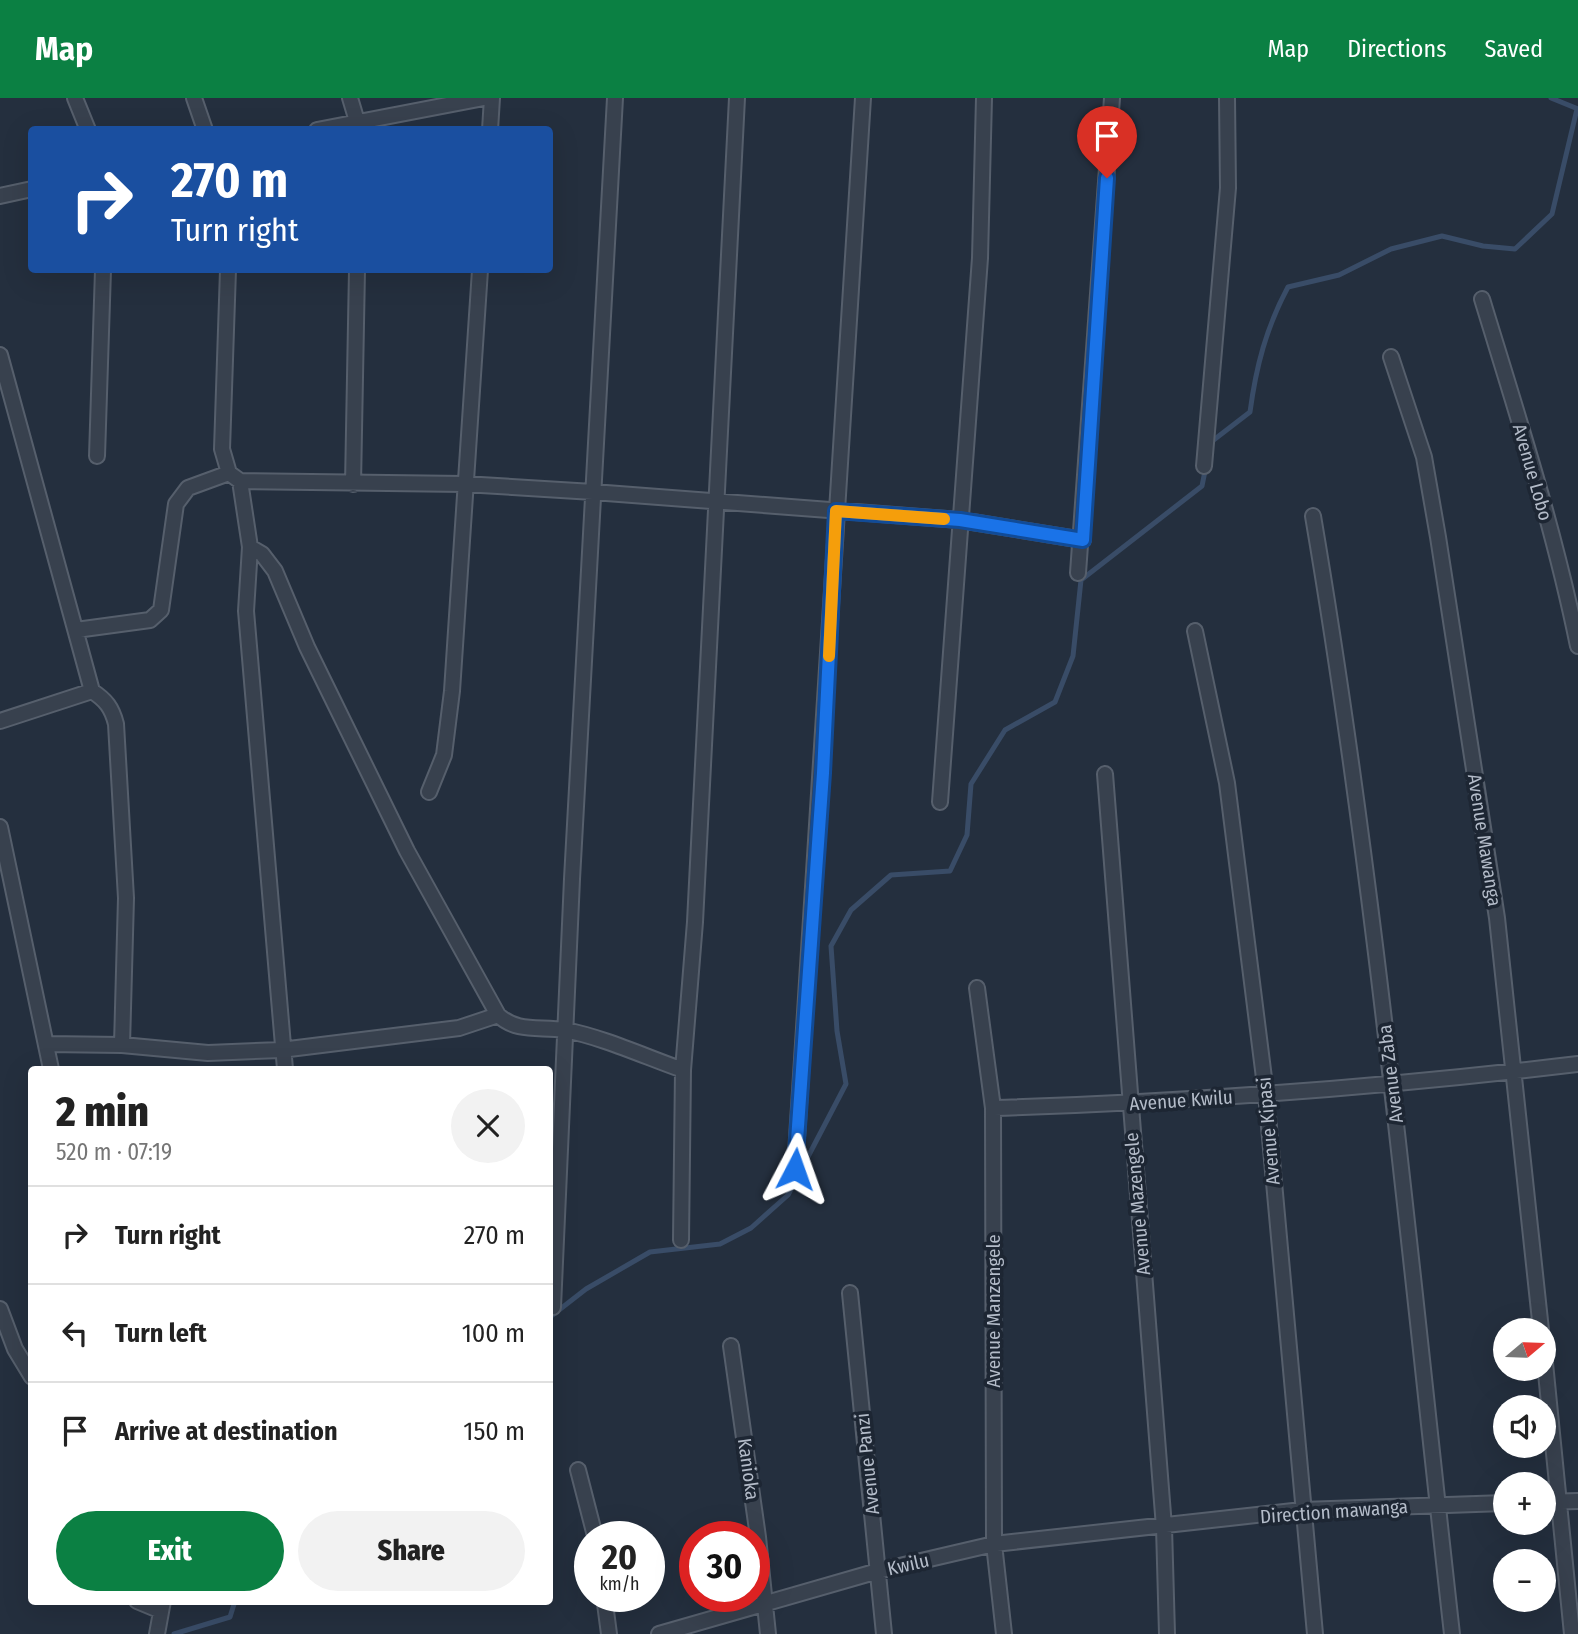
<!DOCTYPE html>
<html lang="en">
<head>
<meta charset="utf-8">
<style>
  body { margin:0; font-family:"Fira Sans Condensed",sans-serif; background:#f2f2f2; color:#222; height:100vh; display:flex; flex-direction:column; font-size:26px; white-space:nowrap }
  * { box-sizing:border-box; margin:0 }
  p { font-size:23px; color:#767676 }
  .icon { flex:none; width:38px; height:38px; fill:none; stroke:currentColor; stroke-width:2; stroke-linecap:round; stroke-linejoin:round }
  .map { position:relative; flex:1; overflow:hidden }
  .sheet { position:absolute; left:28px; top:968px; width:525px; height:539px; display:flex; flex-direction:column; background:#fff; border-radius:7px; box-shadow:0 7px 28px #0002 }
  .sheet>* { flex:none }
  .hud { position:absolute; left:28px; top:28px; width:525px; height:147px; border-radius:7px; box-shadow:0 7px 28px #0002; background:#1a4fa0; color:#fff; overflow:hidden }
  .needle { width:46px; rotate:71deg }
  .tools { position:absolute; left:1493px; top:1220px; display:grid; gap:14px }
  .tools a { display:grid; place-items:center; width:63px; height:63px; border-radius:50%; background:#fff; box-shadow:0 7px 28px #0002; font-size:35px }
  .speed { position:absolute; left:574px; top:1423px; display:flex; gap:14px; font-size:35px; font-weight:700; text-align:center }
  .speed>* { display:grid; place-content:center; width:91px; height:91px; border-radius:50%; background:#fff; box-shadow:0 7px 28px #0002; line-height:1 }
  .speed small { font-size:18px; font-weight:400 }
  .speed .limit { border:10px solid #d22; background:#fff; color:#111 }
  .pin { position:absolute; display:grid; place-items:center; width:60px; height:60px; color:#fff; margin:-72px -30px; border-radius:50% 50% 50% 0; rotate:-45deg; box-shadow:0 0 7px #0007 }
  .pin .icon { rotate:45deg }
  .me { position:absolute; width:77px; margin:-38px; rotate:4deg; stroke-linejoin:round; filter:drop-shadow(0 0 5px #0008) }
  .turn { display:flex; align-items:center; gap:24px; height:147px; padding:0 28px; font-size:32px }
  .turn .icon { width:91px; height:91px; stroke-width:2.5 }
  .turn b { display:block; font-size:49px; line-height:60px }
  .round { display:grid; place-items:center; flex:none; width:74px; height:74px; border-radius:37px; background:#f2f2f2 }
  .overview { display:flex; align-items:center; justify-content:space-between; height:119px; padding:0 28px }
  h1 { font-size:42px; font-weight:800; line-height:52px }
  .action { display:flex; gap:14px; margin-top:auto; padding:14px 28px }
  .action a { flex:1; height:80px; border-radius:42px; background:#0b8043; color:#fff; font-size:28px; font-weight:800; line-height:80px; text-align:center }
  .action a+a { background:#f2f2f2; color:#222 }
  ul { padding:0; list-style:none }
  li { display:flex; align-items:center; gap:21px; height:98px; padding:0 28px; border-top:2px solid #e0e0e0 }
  li div { flex:1 }
  li b { display:block; font-size:26px }
  li em { font-style:normal }
  header { display:flex; align-items:center; gap:42px; box-sizing:border-box; height:98px; padding:0 35px; background:#0b8043; color:#fff }
  header strong { font-size:33px }
  nav { display:flex; gap:38px; margin-inline-start:auto; font-size:24px }
  .map>svg:first-child { display:block }
  .lines { fill:none; stroke-linecap:round; stroke-linejoin:round }
  .stream { stroke:#394c67; stroke-width:5 }
  .street-casing { stroke:#565f6c; stroke-width:18 }
  .street { stroke:#38414e; stroke-width:14 }
  .route-casing { stroke:#114b97; stroke-width:18 }
  .route { stroke:#1a73e8; stroke-width:12 }
  .slow { stroke:#f59e0b; stroke-width:12 }
  .labels { text-anchor:middle; stroke-width:7; stroke-linejoin:round; paint-order:stroke }
  .street-label { font-size:19px; fill:#b4bcc9; stroke:#1d2633 }
</style>
</head>
<body>
<header>
<strong>Map</strong>
<nav><a>Map</a><a>Directions</a><a>Saved</a></nav>
</header>
<div class="map">
<svg width="1578" height="1536" viewBox="0 0 1578 1536">
  <rect width="100%" height="100%" fill="#242f3e"/>
  <g class="lines">
    <path class="stream" d="M1551 0 1578 11
      M1211 344 1250 314C1256 269 1266 230 1288 189L1339 177 1391 151 1442 138 1483 148 1515 151 1552 116 1577 11
      M550 1219 586 1191 650 1154 720 1146 751 1130 788 1097 846 986 837 933 831 848 851 812 891 777 950 773 967 737 971 686 1005 632 1055 604 1073 558 1081 482 1202 388 1206 368
      M174 1536 230 1519 235 1503"/>
    <g class="street-casing">
      <path id="street" d="M75 0 88 32
        M194 0 205 32
        M350 0 359 30
        M317 32 484 0
        M490 32 492 0
        M0 98 32 91
        M228 172 222 351 229 375 240 383 250 449 246 513 285 971
        M1482 201C1517 316 1554 430 1578 548
        M0 257 92 593C106 602 112 610 116 626L126 800 122 947
        M1391 259 1424 359 1438 439 1497 820 1541 1232
        M97 358 103 172
        M1204 368 1228 90 1227 0
        M240 383 464 386 593 394 960 422 1083 442
        M353 386 357 172
        M1313 418C1376 788 1410 1163 1452 1536
        M250 449 262 456 275 473 307 549 407 753 498 917C517 935 540 928 565 932 602 939 646 959 683 972
        M1078 475 1112 0
        M76 532 150 522 161 512 176 406 188 390 229 375
        M1195 533 1227 685 1266 996 1315 1536
        M0 623 92 593
        M1105 676 1164 1429 1167 1536
        M429 694 444 657 452 593 480 172
        M940 704 980 160 984 0
        M0 729 51 971
        M977 890 993 1010 994 1446 1004 1536
        M46 946 122 947 208 955 281 952 459 930 498 917
        M993 1010C1188 1004 1384 989 1578 966
        M795 1071C820 714 839 357 863 0
        M681 1142 683 972 695 824 737 0
        M850 1195 884 1536
        M553 1209 572 781 615 0
        M0 1211 15 1251 32 1279
        M731 1248 758 1439 768 1536
        M1544 1255 1572 1536
        M578 1372 595 1438
        M1544 1404 1578 1403
        M604 1498 609 1536
        M137 1503 161 1513
        M157 1536 163 1503
        M659 1536 878 1473 994 1446 1302 1412 1505 1405"/>
    </g>
    <use href="#street" class="street"/>
  </g>
  <g class="lines">
    <g class="route-casing">
      <path id="route" d="M795 1071 823 675 836 413 960 422 1083 442 1107 80"/>
    </g>
    <use href="#route" class="route"/>
    <path class="slow" d="M829 558 836 413 944 421"/>
  </g>
  <g class="labels">
    <g class="street-label">
      <text transform="translate(1533 374) rotate(74)" y="7">Avenue Lobo</text>
      <text transform="translate(1485 742) rotate(81)" y="7">Avenue Mawanga</text>
      <text transform="translate(1390 976) rotate(-97)" y="7">Avenue Zaba</text>
      <text transform="translate(1181 1002) rotate(-4)" y="7">Avenue Kwilu</text>
      <text transform="translate(1268 1033) rotate(-95)" y="7">Avenue Kipasi</text>
      <text transform="translate(1137 1106) rotate(-95)" y="7">Avenue Mazengele</text>
      <text transform="translate(993 1213) rotate(-90)" y="7">Avenue Manzengele</text>
      <text transform="translate(867 1366) rotate(-96)" y="7">Avenue Panzi</text>
      <text transform="translate(749 1371) rotate(82)" y="7">Kanioka</text>
      <text transform="translate(1334 1413) rotate(-4)" y="7">Direction mawanga</text>
      <text transform="translate(908 1466) rotate(-13)" y="7">Kwilu</text>
    </g>
  </g>
</svg>
<div class="tools">
<a><svg class="needle" viewBox="-14 -14 28 28"><path d="M0-13l5 13h-10z" fill="#e53935"/><path d="M0 13l5-13h-10z" fill="#767676"/></svg></a>
<a><svg class="icon" aria-label="sound" viewBox="0 0 24 24"><path d="M4 9h4l5-4v14l-5-4H4zM17 9q2 3 0 6"/></svg></a>
<a>+</a>
<a>−</a>
</div>
<div class="speed"><div>20<small>km/h</small></div><div class="limit">30</div></div>
<div class="pin" style="left:1107px;top:80px;background:#d93025"><svg class="icon" aria-label="arrive" viewBox="0 0 24 24"><path d="M6 21V4h12l-3 4 3 4H6"/></svg></div>
<svg class="me" style="left:795px;top:1071px" viewBox="-20 -20 40 40"><path d="M0-17L14 15 0 8-14 15z" fill="#1a73e8" stroke="#fff" stroke-width="4"/></svg>
<div class="hud">
<div class="turn"><svg class="icon" aria-label="right" viewBox="0 0 24 24"><path d="M7 20v-9h11M14 6l5 5-5 5"/></svg><div><b>270 m</b>Turn right</div></div>
</div>
<section class="sheet">
<div class="overview"><div><h1>2 min</h1><p>520 m · 07:19</p></div><a class="round"><svg class="icon" aria-label="close" viewBox="0 0 24 24"><path d="M6 6l12 12M18 6L6 18"/></svg></a></div>
<ul>
<li><svg class="icon" aria-label="right" viewBox="0 0 24 24"><path d="M7 20v-9h11M14 6l5 5-5 5"/></svg><div><b>Turn right</b></div><em>270 m</em></li>
<li><svg class="icon" aria-label="left" viewBox="0 0 24 24"><path d="M17 20v-9H6M10 6l-5 5 5 5"/></svg><div><b>Turn left</b></div><em>100 m</em></li>
<li><svg class="icon" aria-label="arrive" viewBox="0 0 24 24"><path d="M6 21V4h12l-3 4 3 4H6"/></svg><div><b>Arrive at destination</b></div><em>150 m</em></li>
</ul>
<div class="action"><a>Exit</a><a>Share</a></div>
</section>
</div>
</body>
</html>
